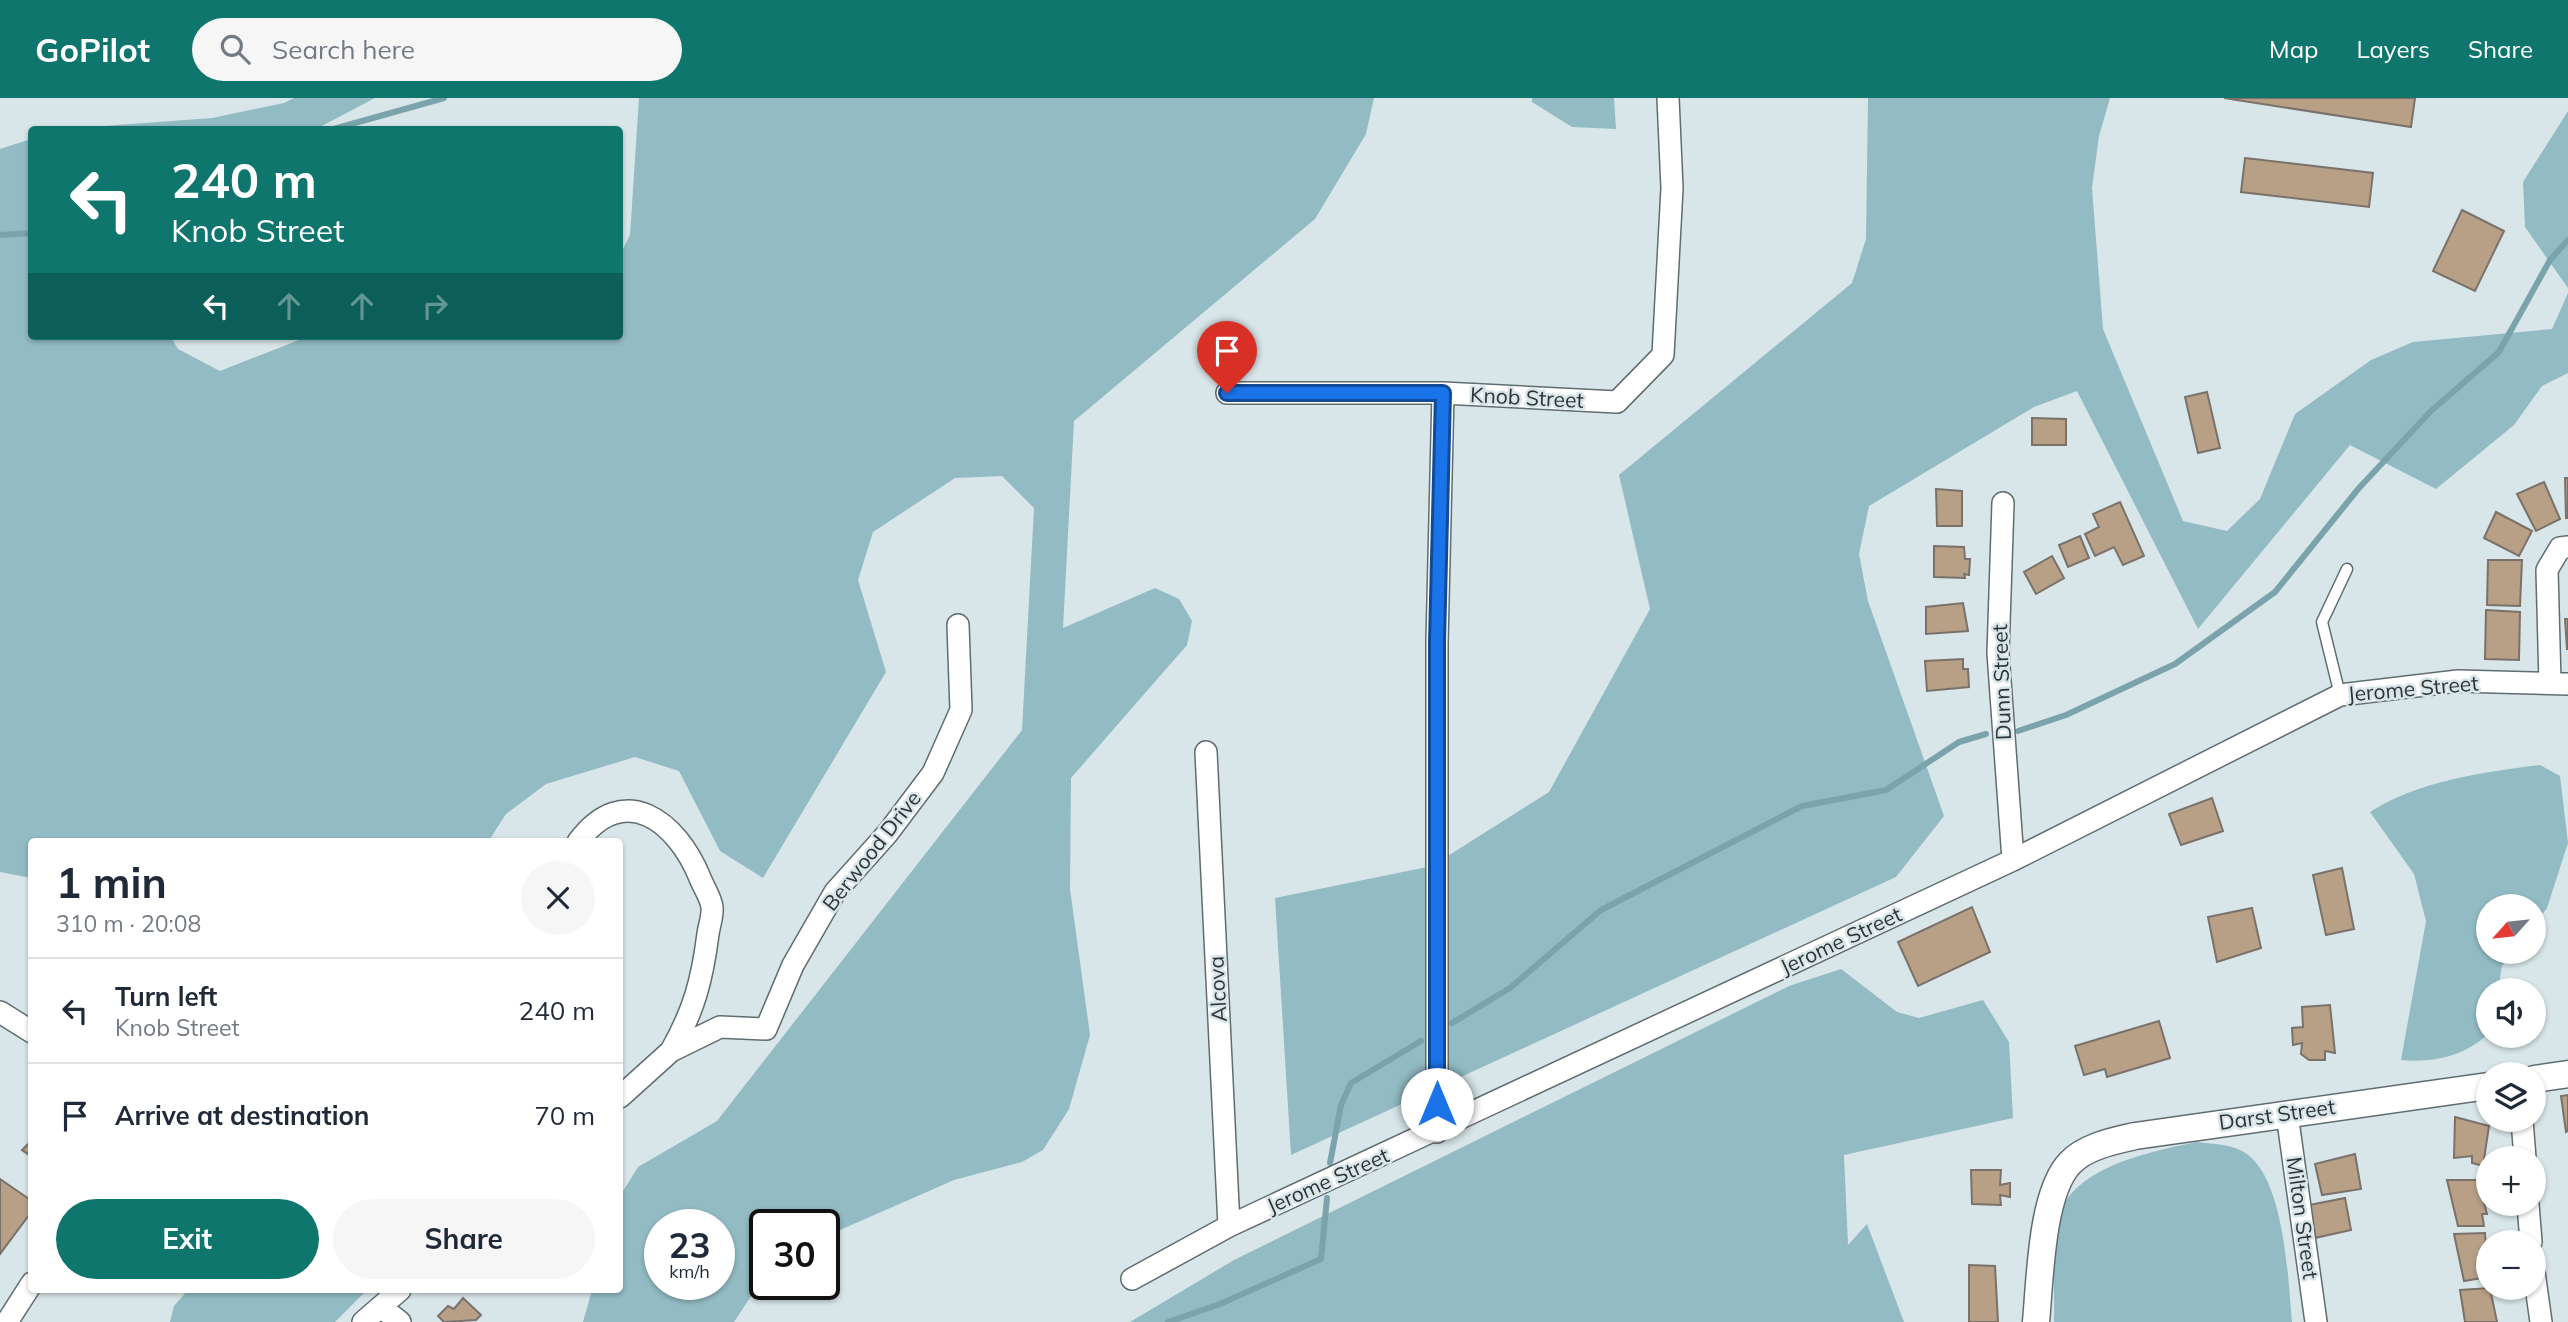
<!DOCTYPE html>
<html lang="en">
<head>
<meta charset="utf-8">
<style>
  body { margin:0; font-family:Mulish,sans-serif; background:#f6f6f7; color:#1f2937; height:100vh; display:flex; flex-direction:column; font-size:26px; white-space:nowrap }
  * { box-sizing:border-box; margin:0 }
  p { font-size:23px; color:#747a83 }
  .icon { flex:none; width:38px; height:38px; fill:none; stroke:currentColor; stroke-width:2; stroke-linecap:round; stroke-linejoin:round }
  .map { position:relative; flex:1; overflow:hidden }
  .drawer { position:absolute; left:28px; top:740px; width:595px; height:455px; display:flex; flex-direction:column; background:#fff; border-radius:7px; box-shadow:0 2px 5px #0004 }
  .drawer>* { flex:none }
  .hud { position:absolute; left:28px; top:28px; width:595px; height:214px; border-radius:7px; box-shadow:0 2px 5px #0004; background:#0f766e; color:#fff; overflow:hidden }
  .needle { width:46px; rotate:243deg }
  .buttons { position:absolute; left:2476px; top:796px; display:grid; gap:14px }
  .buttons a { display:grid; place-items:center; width:70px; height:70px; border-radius:50%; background:#fff; box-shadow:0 2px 5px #0004; font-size:35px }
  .speed { position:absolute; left:644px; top:1111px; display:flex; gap:14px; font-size:35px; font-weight:700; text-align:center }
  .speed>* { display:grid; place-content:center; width:91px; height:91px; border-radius:50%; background:#fff; box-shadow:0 2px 5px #0004; line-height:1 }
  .speed small { font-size:18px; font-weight:400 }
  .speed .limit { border:4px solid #111; border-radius:10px; background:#fff; color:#111 }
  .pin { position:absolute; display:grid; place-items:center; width:60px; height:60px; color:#fff; margin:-72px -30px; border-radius:50% 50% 50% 0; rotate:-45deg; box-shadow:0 0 7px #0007 }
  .pin .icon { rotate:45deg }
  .me { position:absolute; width:77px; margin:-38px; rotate:0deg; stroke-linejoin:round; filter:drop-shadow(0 0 5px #0008) }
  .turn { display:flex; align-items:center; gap:24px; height:147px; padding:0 28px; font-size:32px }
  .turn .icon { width:91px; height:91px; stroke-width:2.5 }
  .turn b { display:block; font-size:49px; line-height:60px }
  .lanes { display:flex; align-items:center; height:66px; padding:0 28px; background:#0003; justify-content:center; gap:35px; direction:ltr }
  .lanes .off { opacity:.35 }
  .round { display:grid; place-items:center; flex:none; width:74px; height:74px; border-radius:37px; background:#f6f6f7 }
  .head { display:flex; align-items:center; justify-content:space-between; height:119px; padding:0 28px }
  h1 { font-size:42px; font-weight:700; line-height:52px }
  .button { display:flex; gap:14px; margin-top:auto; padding:14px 28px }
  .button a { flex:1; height:80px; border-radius:42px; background:#0f766e; color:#fff; font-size:28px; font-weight:700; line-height:80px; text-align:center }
  .button a+a { background:#f6f6f7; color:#1f2937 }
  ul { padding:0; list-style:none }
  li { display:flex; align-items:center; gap:21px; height:105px; padding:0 28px; border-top:2px solid #e0e1e3 }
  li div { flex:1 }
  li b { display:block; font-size:26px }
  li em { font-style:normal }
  header { display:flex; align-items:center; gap:42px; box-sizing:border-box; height:98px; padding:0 35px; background:#0f766e; color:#fff }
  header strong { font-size:33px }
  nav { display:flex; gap:38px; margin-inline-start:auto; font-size:24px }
  .search { width:490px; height:63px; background:#f6f6f7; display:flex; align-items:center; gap:18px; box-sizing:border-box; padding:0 24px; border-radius:38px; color:#747a83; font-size:26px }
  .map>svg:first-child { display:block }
  .forest { fill:#92bbc3; fill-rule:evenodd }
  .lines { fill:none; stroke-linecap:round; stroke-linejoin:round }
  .stream { stroke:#7aa3ab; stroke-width:6 }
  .building { fill:#b7a086; stroke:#7a726a; stroke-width:2 }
  .service-casing { stroke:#606d70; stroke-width:13 }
  .minor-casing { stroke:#606d70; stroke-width:24 }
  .tertiary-casing { stroke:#606d70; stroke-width:29 }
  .service { stroke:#fff; stroke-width:10 }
  .minor { stroke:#fff; stroke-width:21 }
  .tertiary { stroke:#fff; stroke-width:26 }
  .route-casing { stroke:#114b97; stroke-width:18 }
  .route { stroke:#1a73e8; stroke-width:12 }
  .labels { text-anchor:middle; stroke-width:5; stroke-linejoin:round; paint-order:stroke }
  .street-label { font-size:21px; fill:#2e3335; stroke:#d8e6e9 }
</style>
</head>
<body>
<header>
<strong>GoPilot</strong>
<div class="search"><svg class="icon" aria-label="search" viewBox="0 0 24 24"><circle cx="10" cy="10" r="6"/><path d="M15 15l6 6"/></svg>Search here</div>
<nav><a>Map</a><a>Layers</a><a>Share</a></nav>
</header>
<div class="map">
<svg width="2568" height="1224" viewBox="0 0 2568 1224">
  <rect width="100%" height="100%" fill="#d8e6e9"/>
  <path class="forest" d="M294 0H375L316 31H64L212 20 284 5Z
    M639 0H1374L1366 36 1315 121 1074 323 1063 530 1155 490 1179 501 1192 523 1187 547 1071 680 1070 791 1090 937 1069 1011 1043 1052 1022 1064 954 1082 824 1139V1127H765V1177L734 1224H583L592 1192H620V1098L638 1069 717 1023 1022 632 1034 410 1002 378 955 380 873 434 858 482 886 574 763 780 720 753 679 673 635 659 546 686 506 716 488 744H32L31 780 0 774V51L31 41 32 238H170L178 251 220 273 309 238H620V157L630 137ZM719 1127V1186H660V1127Z
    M1532 0H1614L1616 31 1572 29 1532 4Z
    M1868 0H2110L2099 38 2092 90 2103 231 2183 423 2227 433 2260 401 2295 316 2371 262 2413 244 2552 231 2568 195V275L2542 288 2514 327 2436 391 2350 347 2198 531 2077 293 2034 309 1869 408 1859 456 1868 503 1944 718 1896 779 1291 1057 1275 800 1432 768 1549 694 1650 511 1619 377 1852 185 1866 141Z
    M2568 13V190L2525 129 2523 84Z
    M2540 667 2560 678 2568 745 2547 810 2534 827V808H2488V854H2513L2502 868 2498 892H2488V936C2465 958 2433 965 2401 962L2426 823 2414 776 2370 714C2418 683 2484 674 2540 667Z
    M1841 871 1897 914 1919 920 1983 902 2009 944 2013 1020 1844 1057 1848 1147 1867 1126 1904 1224H1130L1234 1162 1789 888Z
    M2197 1044C2210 1046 2228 1046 2240 1052 2285 1072 2288 1182 2292 1224H2054C2055 1193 2051 1151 2058 1122 2069 1069 2153 1053 2197 1044Z
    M188 1192H367L335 1224H170L174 1208Z"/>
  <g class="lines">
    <path class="stream" d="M330 32 444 0
      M0 137 32 135
      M2018 633 2066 617 2175 566 2275 494 2359 390 2431 313 2499 254 2550 162 2568 142
      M1452 925 1510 890 1601 812 1802 708 1886 692 1959 644 1986 636
      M1330 1065 1341 1007 1351 985 1421 943
      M1168 1224 1220 1206 1321 1161 1327 1100"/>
  </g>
  <path class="building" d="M2224 0H2415L2411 29Z
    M2245 60 2373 75 2369 109 2241 94Z
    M2462 112 2504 133 2475 193 2433 173Z
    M2207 294 2220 350 2198 355 2185 299Z
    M2032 320 2066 321V347H2032Z
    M2565 380H2568V420H2566Z
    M2544 384 2560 421 2536 433 2517 396Z
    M1936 391 1962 393V428H1937Z
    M2120 404 2144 458 2123 467 2114 449 2095 458 2085 436 2099 429 2093 416Z
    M2496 414 2532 433 2519 458 2484 440Z
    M2080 438 2089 460 2068 469 2059 447Z
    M1934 448 1964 449 1965 461H1970L1969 477 1964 476 1965 480 1934 479Z
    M2052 458 2064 480 2036 496 2024 474Z
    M2488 462H2522L2520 508 2487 507Z
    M1963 505 1968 533 1926 536V509Z
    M2486 512 2520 514 2519 562 2485 561Z
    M2565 521H2568V551H2567Z
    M1963 561V571H1968L1969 589 1927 593 1925 563Z
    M2212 700 2223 733 2181 747 2169 716Z
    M2342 770 2354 831 2326 837 2313 777Z
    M1972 809 1990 854 1918 888 1898 844Z
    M2252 810 2261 850 2217 864 2208 819Z
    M2330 907 2335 955 2325 953V962H2309L2301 956 2302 945 2293 947 2292 930 2303 929 2302 909Z
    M2159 923 2170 960 2107 979 2105 971 2084 977 2075 948Z
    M2568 997V1033L2566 1034 2561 998Z
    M2455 1019 2489 1028 2483 1068 2472 1065V1058L2454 1060Z
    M32 1042V1059L22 1052Z
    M2355 1056 2361 1091 2322 1097 2315 1066Z
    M1971 1072H2001L2000 1087 2010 1085V1099L2000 1097 2001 1107 1972 1106Z
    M0 1081 32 1103V1113L0 1156Z
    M2447 1082H2478L2487 1116H2482L2484 1128H2458Z
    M2345 1100 2351 1132 2315 1140 2309 1107Z
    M2485 1135 2488 1179 2464 1183 2454 1136Z
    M1969 1167 1995 1168 1998 1224H1969Z
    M2490 1190 2497 1224H2465L2460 1192Z
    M463 1200 481 1217 476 1222 444 1224 438 1218 448 1208 454 1211Z"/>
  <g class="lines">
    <g class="service-casing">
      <path id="service" d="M2340 597 2322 524 2347 471"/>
    </g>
    <g class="minor-casing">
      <path id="minor" d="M1227 295H1443L1617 304 1663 257 1672 90 1668 0
        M2003 405 1998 555 2013 762
        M2550 585 2547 472 2560 450 2568 449
        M1206 654 1229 1128
        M578 744C624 682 677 723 700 780 703 788 711 800 712 809 713 818 709 828 708 836 702 883 694 912 671 953
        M0 914 32 934
        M620 999 671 953 720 929 766 931 793 867 835 794 887 736 933 675 961 612 958 527
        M2287 1016 2316 1224
        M2522 1022 2525 1060
        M1437 1034V544L1443 295
        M2528 1106 2531 1144
        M2534 1174 2541 1224
        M1132 1181 1229 1128 2013 762 2340 597 2458 583 2568 586
        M381 1209 400 1224
        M7 1224 32 1185
        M363 1224 400 1192"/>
    </g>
    <g class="tertiary-casing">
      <path id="tertiary" d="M2534 981 2568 976
        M2036 1224C2040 1183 2041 1095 2070 1065 2086 1048 2114 1043 2135 1038L2488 988"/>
    </g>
    <use href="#service" class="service"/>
    <use href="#minor" class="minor"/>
    <use href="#tertiary" class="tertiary"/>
  </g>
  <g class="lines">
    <g class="route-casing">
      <path id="route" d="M1227 295H1443L1437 544V1006"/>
    </g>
    <use href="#route" class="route"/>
  </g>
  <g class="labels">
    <g class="street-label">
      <text transform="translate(1527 300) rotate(3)" y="7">Knob Street</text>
      <text transform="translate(2002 584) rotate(-92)" y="7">Dunn Street</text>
      <text transform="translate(2413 591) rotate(-5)" y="7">Jerome Street</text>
      <text transform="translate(872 753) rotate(-52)" y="7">Berwood Drive</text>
      <text transform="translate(1841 843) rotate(-25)" y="7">Jerome Street</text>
      <text transform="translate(1218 891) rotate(-93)" y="7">Alcova</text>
      <text transform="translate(2277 1017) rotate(-8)" y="7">Darst Street</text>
      <text transform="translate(1328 1083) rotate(-24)" y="7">Jerome Street</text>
      <text transform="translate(2302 1120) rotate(82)" y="7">Milton Street</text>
    </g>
  </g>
</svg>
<div class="buttons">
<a><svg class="needle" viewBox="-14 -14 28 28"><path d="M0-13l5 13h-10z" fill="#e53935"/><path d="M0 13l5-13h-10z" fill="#747a83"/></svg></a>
<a><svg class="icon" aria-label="sound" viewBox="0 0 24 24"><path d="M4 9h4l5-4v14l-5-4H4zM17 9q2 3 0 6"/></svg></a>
<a><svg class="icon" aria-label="layers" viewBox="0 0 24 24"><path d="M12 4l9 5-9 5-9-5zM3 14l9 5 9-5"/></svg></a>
<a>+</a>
<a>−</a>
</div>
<div class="speed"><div>23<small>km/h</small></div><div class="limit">30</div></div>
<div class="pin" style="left:1227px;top:295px;background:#d93025"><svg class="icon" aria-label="arrive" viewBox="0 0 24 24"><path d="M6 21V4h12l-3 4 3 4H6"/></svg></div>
<svg class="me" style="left:1437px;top:1006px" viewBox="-20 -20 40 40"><circle r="19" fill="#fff"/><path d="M0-13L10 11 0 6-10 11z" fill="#1a73e8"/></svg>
<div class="hud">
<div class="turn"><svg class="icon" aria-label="left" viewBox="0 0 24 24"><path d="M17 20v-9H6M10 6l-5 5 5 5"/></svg><div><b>240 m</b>Knob Street</div></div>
<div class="lanes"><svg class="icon" aria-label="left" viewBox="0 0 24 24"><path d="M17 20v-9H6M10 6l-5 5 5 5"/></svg><svg class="icon off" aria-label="ahead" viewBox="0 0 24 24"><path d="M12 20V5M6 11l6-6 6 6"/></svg><svg class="icon off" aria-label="ahead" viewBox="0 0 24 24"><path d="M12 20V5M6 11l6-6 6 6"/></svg><svg class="icon off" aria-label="right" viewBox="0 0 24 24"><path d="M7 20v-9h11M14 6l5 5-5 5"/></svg></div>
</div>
<section class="drawer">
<div class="head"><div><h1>1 min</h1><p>310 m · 20:08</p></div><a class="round"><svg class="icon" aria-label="close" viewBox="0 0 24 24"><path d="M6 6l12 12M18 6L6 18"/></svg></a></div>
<ul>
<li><svg class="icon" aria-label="left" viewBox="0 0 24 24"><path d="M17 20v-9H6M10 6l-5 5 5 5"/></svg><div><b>Turn left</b><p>Knob Street</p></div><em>240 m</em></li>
<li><svg class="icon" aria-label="arrive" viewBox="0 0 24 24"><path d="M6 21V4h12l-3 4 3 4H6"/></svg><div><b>Arrive at destination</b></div><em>70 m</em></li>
</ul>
<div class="button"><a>Exit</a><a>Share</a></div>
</section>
</div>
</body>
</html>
